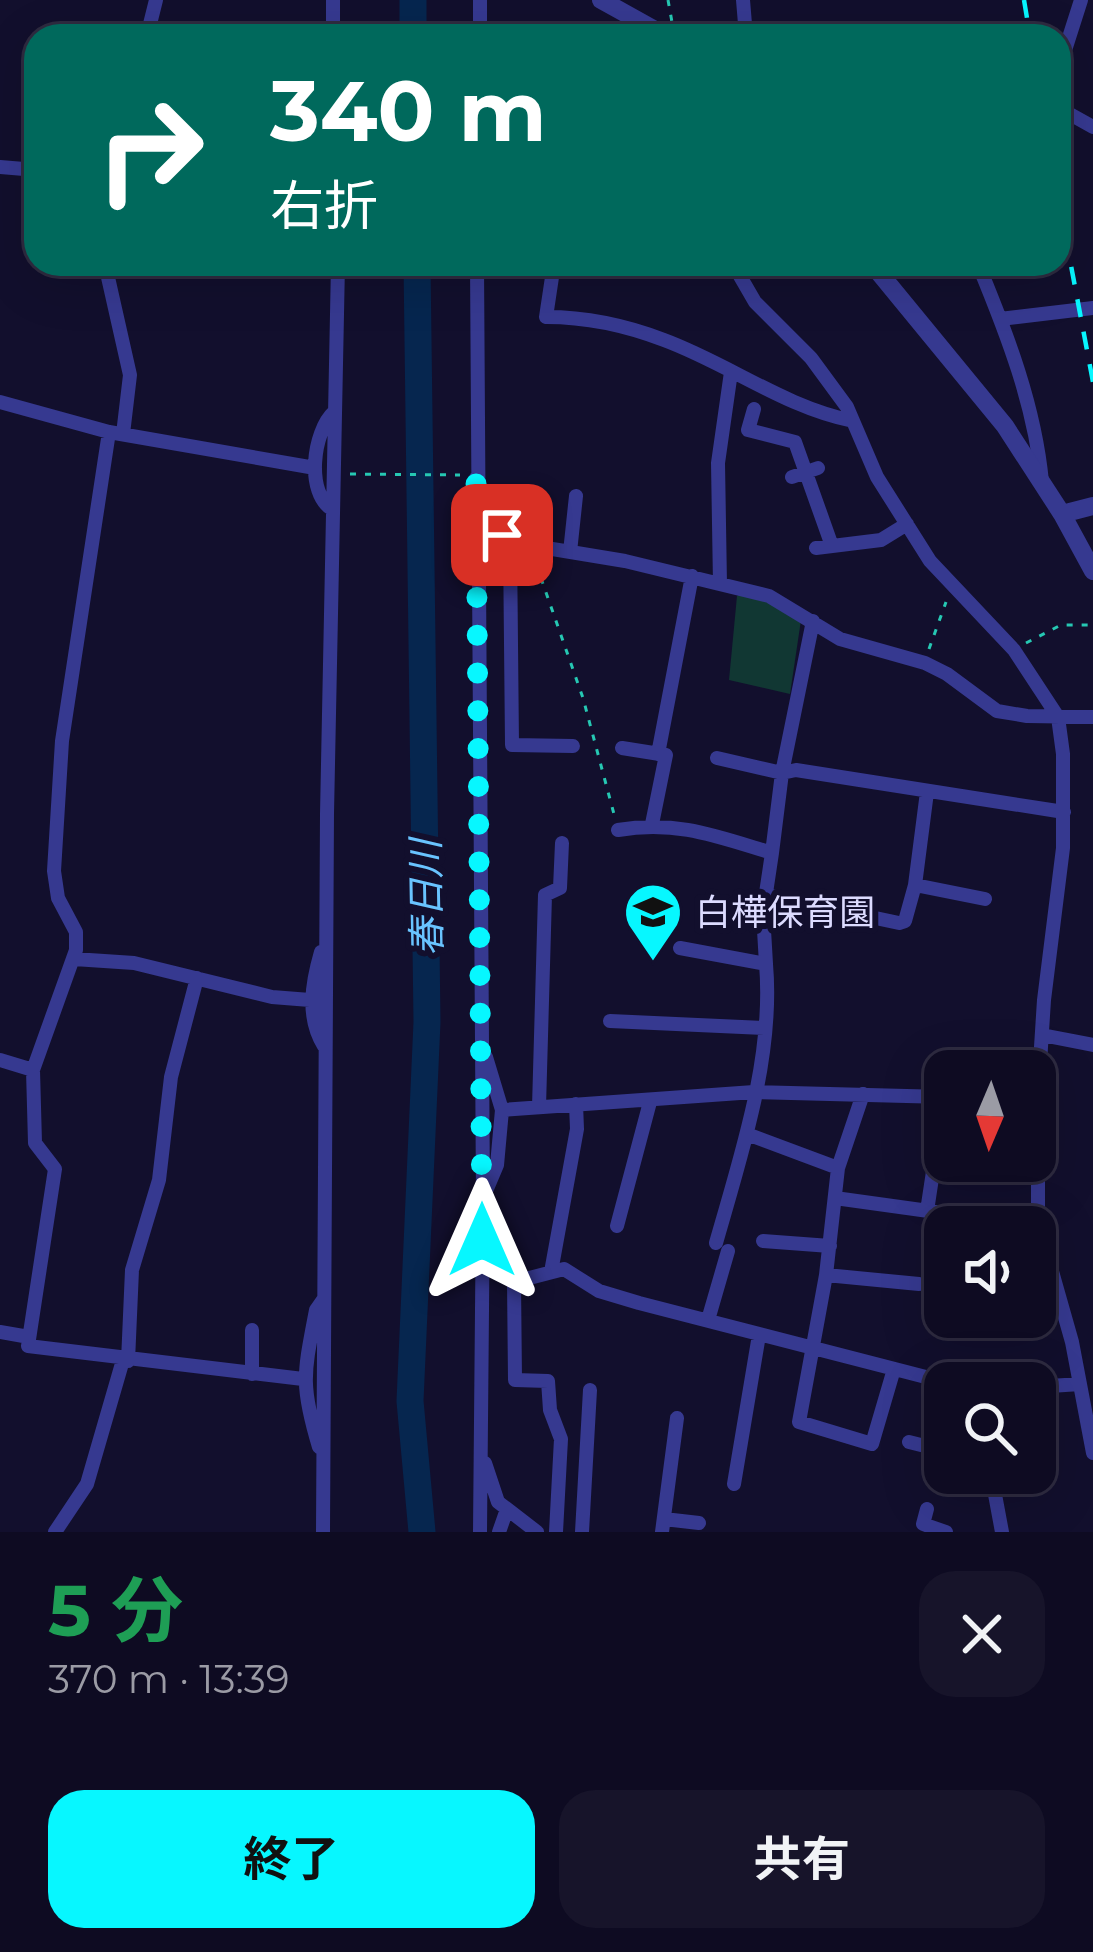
<!DOCTYPE html>
<html lang="ja">
<head>
<meta charset="utf-8">
<style>
  body { margin:0; font-family:Montserrat,"Noto Sans JP",sans-serif; background:#17142a; color:#f1f3f6; height:100vh; display:flex; flex-direction:column; font-size:45px; white-space:nowrap }
  * { box-sizing:border-box; margin:0 }
  p { font-size:39px; color:#9b9ba5 }
  .icon { flex:none; width:66px; height:66px; fill:none; stroke:currentColor; stroke-width:2; stroke-linecap:round; stroke-linejoin:round }
  .map { position:relative; height:1532px; overflow:hidden }
  .drawer { display:flex; flex-direction:column; background:#0e0b22; flex:1 }
  .drawer>* { flex:none }
  .top-card { position:absolute; left:24px; top:24px; width:1047px; height:252px; border-radius:36px; box-shadow:0 12px 48px #0002,0 0 0 3px #2e2b40; background:#00695c; color:#fff; overflow:hidden }
  .needle { width:78px; rotate:182deg }
  .fabs { position:absolute; left:924px; top:1050px; display:grid; gap:24px }
  .fabs a { display:grid; place-items:center; width:132px; height:132px; border-radius:24px; background:#0e0b22; box-shadow:0 12px 48px #0002,0 0 0 3px #2e2b40; font-size:60px }
  .pin { position:absolute; display:grid; place-items:center; width:102px; height:102px; color:#fff; margin:-51px; border-radius:24px; box-shadow:0 6px 18px #0006 }
  .me { position:absolute; width:132px; margin:-66px; rotate:0deg; stroke-linejoin:round; filter:drop-shadow(0 0 9px #0008) }
  .turn { display:flex; align-items:center; gap:42px; height:252px; padding:0 48px; font-size:54px }
  .turn .icon { width:156px; height:156px; stroke-width:2.5 }
  .turn b { display:block; font-size:84px; line-height:102px }
  .round { display:grid; place-items:center; flex:none; width:126px; height:126px; border-radius:36px; background:#17142a }
  .summary { display:flex; align-items:center; justify-content:space-between; height:204px; padding:0 48px }
  h1 { font-size:72px; font-weight:700; line-height:90px; color:#1e9e55 }
  .cta { display:flex; gap:24px; margin-top:auto; padding:24px 48px }
  .cta a { flex:1; height:138px; border-radius:36px; background:#07f7ff; color:#111; font-size:48px; font-weight:700; line-height:138px; text-align:center }
  .cta a+a { background:#17142a; color:#f1f3f6 }
  .map>svg:first-child { display:block }
  .green { fill:#113733 }
  .lines { fill:none; stroke-linecap:round; stroke-linejoin:round }
  .river { stroke:#06264f; stroke-width:27 }
  .path { stroke:#26c8b3; stroke-width:3; stroke-dasharray:6 9; stroke-linecap:butt }
  .minor { stroke:#363990; stroke-width:14 }
  .tertiary { stroke:#363990; stroke-width:18 }
  .rail { stroke:#07f7ff; stroke-width:4.5; stroke-dasharray:18 15; stroke-linecap:butt }
  .route { stroke:#07f7ff; stroke-width:21; stroke-dasharray:0 37.8 }
  .labels { text-anchor:middle; stroke-width:12; stroke-linejoin:round; paint-order:stroke }
  .poi-label { font-size:36px; fill:#dcdbff; stroke:#120f2d; text-anchor:start }
  .water-label { font-size:39px; font-style:italic; fill:#69c4ff; stroke:#120f2d }
</style>
</head>
<body>
<div class="map">
<svg width="1093" height="1532" viewBox="0 0 1093 1532">
  <rect width="100%" height="100%" fill="#120f2d"/>
  <path class="green" d="M741 594 764 599 801 620 790 694 729 680 737 596Z"/>
  <g class="lines">
    <path class="river" d="M413 0V36
      M417 264 427 1022 410 1401 422 1532"/>
    <path class="path" d="M668 0 672 22
      M350 474 460 475
      M536 564 583 698 615 818
      M1026 643 1061 625H1093
      M929 649 946 602"/>
    <path class="minor" d="M480 0V36
      M743 0 746 36
      M147 36 156 0
      M333 36V0
      M1059 69 1081 0
      M1059 108 1093 127
      M1059 157 1063 184 1059 191
      M0 167 36 170
      M105 264 130 375 123 434
      M477 264 483 1199 480 1532
      M554 264 546 317C587 317 625 325 664 340 729 364 784 407 853 421
      M733 264 755 302 811 358 847 407 877 477 930 561 1014 650 1058 717 1063 754V848L1044 1000 1038 1094V1222L1072 1342 1093 1453
      M978 264C1007 334 1035 406 1042 482
      M1000 319 1093 308
      M0 402 109 432 315 468
      M754 409 748 430 795 442 832 546
      M109 432 62 741 54 871 58 898 76 932V950L33 1070 35 1143 55 1169 28 1346 303 1379
      M792 477 818 468
      M476 478 502 535 510 542 625 561 769 596 840 639 925 663 947 674 997 711 1027 716 1093 717
      M333 510C305 494 313 431 334 412
      M510 542 512 745 573 746
      M816 548 881 540 907 524
      M570 552 576 496
      M720 584 718 463 731 372
      M622 748 666 755 652 824
      M658 754 692 576
      M717 758 782 773 796 770 1064 812
      M618 830C676 820 716 836 772 853L763 913 766 964
      M772 853 782 773 813 621
      M915 885 985 899
      M767 895 899 923 905 921 915 885 927 792
      M680 948 766 964C774 1057 741 1155 716 1243
      M321 952C312 983 306 1017 324 1046
      M74 959 134 963 272 997 310 1000
      M610 1021 764 1028
      M1042 1035 1093 1045
      M486 1057 502 1110
      M0 1060 33 1070
      M863 1094 838 1168 826 1275 799 1422 872 1444 894 1369
      M539 1107 545 895 560 888 562 843
      M747 1134 838 1168
      M483 1198 497 1165 502 1110 754 1092 945 1097
      M835 1198 943 1213
      M927 1211 934 1165
      M617 1226 650 1102
      M763 1241 830 1246
      M551 1272 577 1129 576 1104
      M826 1275 919 1284
      M708 1320 728 1251
      M0 1332 29 1337
      M128 1361 132 1270 159 1180 171 1077 197 978
      M252 1374V1330
      M1035 1387 1080 1384
      M909 1442 945 1451
      M319 1447C300 1384 304 1373 316 1310L323 1300
      M485 1463 498 1502 537 1532
      M991 1473 1002 1532
      M734 1484 759 1335
      M927 1509 923 1524 946 1532
      M664 1519 699 1523
      M55 1532 87 1484 123 1360
      M323 1532 327 814 338 264
      M499 1532 506 1512
      M556 1532 561 1439 550 1410 548 1381 515 1380 514 1282 564 1269 599 1291 639 1303 949 1383
      M582 1532 590 1390
      M662 1532 677 1418"/>
    <path class="tertiary" d="M601 0 666 36
      M872 264 1005 426 1062 514 1093 571
      M1062 514 1093 506"/>
    <path class="rail" d="M1024 0 1030 36
      M1059 202 1093 382"/>
  </g>
  <g class="lines">
    <path class="route" d="M482 1240 476 478 483 486 502 535"/>
  </g>
  <defs>
    <g id="school-pin" transform="scale(3)"><path d="M0 17L-7.5 6A9.5 9.5 0 1 1 7.5 6Z" fill="#07f7ff" stroke="#120f2d"/><path d="M0-5L7-2L0 1L-7-2ZM-4 1L0 2.5L4 1V4Q0 6-4 4Z" fill="#111"/></g>
  </defs>
  <g fill-rule="evenodd">
    <use href="#school-pin" x="653" y="912"/>
  </g>
  <g class="labels">
    <g class="poi-label">
      <text x="695" y="925">白樺保育園</text>
    </g>
    <g class="water-label">
      <text transform="translate(426 898) rotate(-91)" y="14">春日川</text>
    </g>
  </g>
</svg>
<div class="fabs">
<a><svg class="needle" viewBox="-14 -14 28 28"><path d="M0-13l5 13h-10z" fill="#e53935"/><path d="M0 13l5-13h-10z" fill="#9b9ba5"/></svg></a>
<a><svg class="icon" aria-label="sound" viewBox="0 0 24 24"><path d="M4 9h4l5-4v14l-5-4H4zM17 9q2 3 0 6"/></svg></a>
<a><svg class="icon" aria-label="search" viewBox="0 0 24 24"><circle cx="10" cy="10" r="6"/><path d="M15 15l6 6"/></svg></a>
</div>
<div class="pin" style="left:502px;top:535px;background:#d93025"><svg class="icon" aria-label="arrive" viewBox="0 0 24 24"><path d="M6 21V4h12l-3 4 3 4H6"/></svg></div>
<svg class="me" style="left:482px;top:1240px" viewBox="-20 -20 40 40"><path d="M0-17L14 15 0 8-14 15z" fill="#07f7ff" stroke="#fff" stroke-width="4"/></svg>
<div class="top-card">
<div class="turn"><svg class="icon" aria-label="right" viewBox="0 0 24 24"><path d="M7 20v-9h11M14 6l5 5-5 5"/></svg><div><b>340 m</b>右折</div></div>
</div>
</div>
<section class="drawer">
<div class="summary"><div><h1>5 分</h1><p>370 m · 13:39</p></div><a class="round"><svg class="icon" aria-label="close" viewBox="0 0 24 24"><path d="M6 6l12 12M18 6L6 18"/></svg></a></div>
<div class="cta"><a>終了</a><a>共有</a></div>
</section>
</body>
</html>
